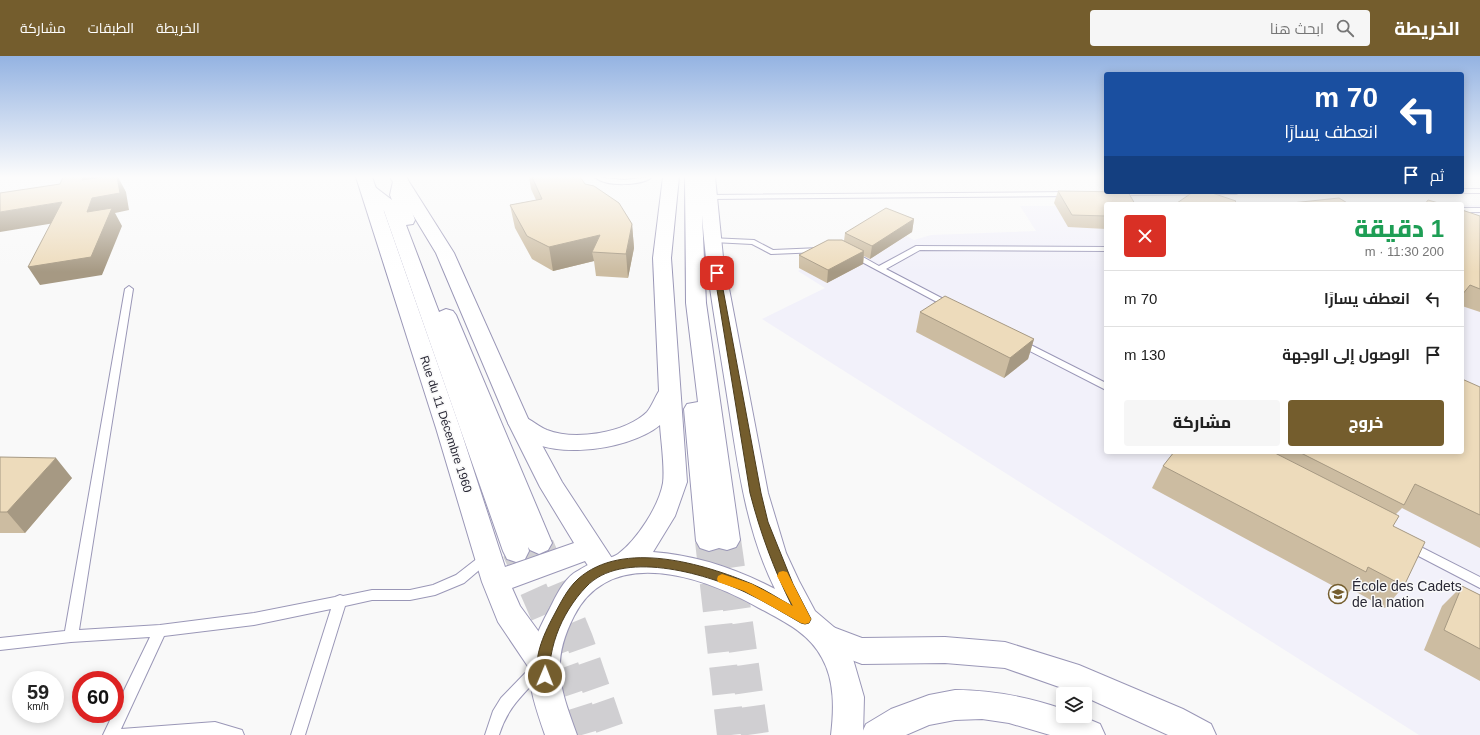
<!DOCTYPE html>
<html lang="ar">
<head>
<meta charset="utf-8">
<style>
  body { margin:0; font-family:Helvetica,Cairo,sans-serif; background:#f6f6f6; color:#222; direction:rtl; height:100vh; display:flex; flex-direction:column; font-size:15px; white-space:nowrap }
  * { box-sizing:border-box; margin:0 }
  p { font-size:13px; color:#767676 }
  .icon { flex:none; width:22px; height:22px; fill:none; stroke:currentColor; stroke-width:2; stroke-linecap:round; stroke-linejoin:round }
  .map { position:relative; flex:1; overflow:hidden; direction:ltr }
  .details { position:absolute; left:1104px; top:146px; width:360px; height:252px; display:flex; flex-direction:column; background:#fff; border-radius:4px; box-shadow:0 2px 10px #0003; direction:rtl }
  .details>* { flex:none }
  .hud { position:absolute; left:1104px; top:16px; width:360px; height:122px; border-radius:4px; box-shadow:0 2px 10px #0003; direction:rtl; background:#1a4fa0; color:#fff; overflow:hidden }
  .tools { position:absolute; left:1056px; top:631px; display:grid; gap:8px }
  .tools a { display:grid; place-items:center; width:36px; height:36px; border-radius:4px; background:#fff; box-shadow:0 2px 10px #0003; font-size:20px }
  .speed { position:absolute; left:12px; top:615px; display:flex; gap:8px; font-size:20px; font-weight:700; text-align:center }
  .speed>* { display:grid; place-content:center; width:52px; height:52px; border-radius:50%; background:#fff; box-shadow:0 2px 10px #0003; line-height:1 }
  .speed small { font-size:10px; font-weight:400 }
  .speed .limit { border:6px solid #d22; background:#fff; color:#111 }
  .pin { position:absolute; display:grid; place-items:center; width:34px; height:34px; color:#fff; margin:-17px; border-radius:8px; box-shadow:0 2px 6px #0006 }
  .me { position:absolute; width:44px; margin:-22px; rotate:1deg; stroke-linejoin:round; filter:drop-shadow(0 0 3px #0008) }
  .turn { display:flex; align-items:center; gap:14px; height:84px; padding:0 20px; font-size:18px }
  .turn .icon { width:52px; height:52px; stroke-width:2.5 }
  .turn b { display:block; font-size:28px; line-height:34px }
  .then { display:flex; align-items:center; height:38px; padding:0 20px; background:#0003; gap:8px; font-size:15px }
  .round { display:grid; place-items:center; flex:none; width:42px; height:42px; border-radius:4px; background:#f6f6f6 }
  .overview { display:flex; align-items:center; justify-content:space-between; height:68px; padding:0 20px }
  h1 { font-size:24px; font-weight:800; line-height:30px; color:#1e9e55 }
  .primary-button { display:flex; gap:8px; margin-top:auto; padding:8px 20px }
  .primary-button a { flex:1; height:46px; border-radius:4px; background:#745d2d; color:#fff; font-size:16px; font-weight:800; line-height:46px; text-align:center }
  .primary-button a+a { background:#f6f6f6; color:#222 }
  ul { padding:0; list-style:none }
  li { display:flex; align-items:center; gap:12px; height:56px; padding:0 20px; border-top:1px solid #e0e0e0 }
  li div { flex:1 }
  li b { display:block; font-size:15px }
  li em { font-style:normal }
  header { display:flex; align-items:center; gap:24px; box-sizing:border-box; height:56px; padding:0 20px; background:#745d2d; color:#fff }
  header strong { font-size:19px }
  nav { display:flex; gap:22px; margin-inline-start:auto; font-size:14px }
  .search { width:280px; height:36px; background:#f6f6f6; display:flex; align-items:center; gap:10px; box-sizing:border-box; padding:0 14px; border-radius:4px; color:#767676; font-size:15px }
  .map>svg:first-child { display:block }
  .built { fill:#f2f1fa }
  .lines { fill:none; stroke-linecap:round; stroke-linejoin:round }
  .primary-tunnel { stroke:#d0cfd2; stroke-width:28; stroke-dasharray:28 14; stroke-linecap:butt }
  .lane-casing { stroke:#9a97b7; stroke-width:2 }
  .secondary-casing { stroke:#9a97b7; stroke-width:2 }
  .primary-casing { stroke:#9a97b7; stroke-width:2 }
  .lane { fill:#fff; fill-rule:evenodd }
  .secondary { fill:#fff; fill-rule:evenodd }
  .primary { fill:#fff; fill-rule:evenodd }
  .wall { fill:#ccbca1 }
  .shaded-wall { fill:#a69983 }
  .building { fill:#eddbbb; stroke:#a69983 }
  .route { fill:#745d2d; stroke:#4b3c1d }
  .slow { fill:#f59e0b }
  .labels { text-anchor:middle; stroke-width:3; stroke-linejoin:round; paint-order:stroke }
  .street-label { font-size:12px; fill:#2a2936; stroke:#f9f9f9 }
  .near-poi-label { font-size:14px; fill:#2a2936; stroke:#f9f9f9; text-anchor:start }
</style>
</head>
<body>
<header>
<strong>الخريطة</strong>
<div class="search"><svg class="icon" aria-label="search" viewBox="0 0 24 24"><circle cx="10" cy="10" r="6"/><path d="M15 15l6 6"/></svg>ابحث هنا</div>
<nav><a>الخريطة</a><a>الطبقات</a><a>مشاركة</a></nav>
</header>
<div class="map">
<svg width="1480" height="679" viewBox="0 0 1480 679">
  <rect width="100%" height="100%" fill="#f9f9f9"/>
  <path class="built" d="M1462 149H1480V679H1419L762 263 825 232 798 215 887 170 914 184 931 179 1036 175 1020 150H1106V396H1462Z"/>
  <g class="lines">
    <path class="primary-tunnel" d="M727 484 755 679
      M709 485 731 679
      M540 489 579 583 612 679
      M516 495C544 555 569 615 587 679"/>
    <g class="lane-casing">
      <path id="lane" d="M595 121 624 124 652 121C642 130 605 131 595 121Z
        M1462 133H1480V137H1459L1462 136Z
        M1070 136 1074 138 1073 140 710 143 706 141 710 139Z
        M1113 136H1240L1236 138 1116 139H1113Z
        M1462 152H1480V156H1462Z
        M710 182 754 184 773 194 820 192 824 194 820 196 771 198 752 188 713 186H710Z
        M916 190 1106 191V195L920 194 886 213 953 248 954 250 953 252 950 253 847 198 851 196H854L879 210Z
        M129 230 133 233 79 574 160 569 254 557 335 541 340 539 343 540 372 534H410L433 529 456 519 483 498 487 496 491 498 493 501 491 504 464 527 435 539 410 544H372L345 550 305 679H291L331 553 254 569 164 580 121 673 215 666 242 674 244 679H103L113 658H115V653L150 581 71 586 0 594V582L65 575 125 233Z
        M1019 283 1106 327V334L1016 288 1014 286Z
        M1409 485 1480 521V532L1405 493 1403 490 1405 487Z
        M539 606 544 608 546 612 544 616C524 638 508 650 499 679H485L493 655 501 642 534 608Z"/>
    </g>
    <g class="secondary-casing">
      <path id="secondary" d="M356 121H372L460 372 505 511 574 487 540 431 508 367 436 197 390 121H406L454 197 530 367 562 426 619 513 615 521C596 527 594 519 585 505L512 532 520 550 555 598 559 608 555 618 544 622 533 618 498 566 482 526 436 372Z
        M825 568 862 582 945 581 1005 586 1079 609 1183 653 1211 668 1216 679H1168L1085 641V638H1079L1005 612 945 607 862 608 815 590 810 581 815 572Z
        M955 634C993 634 1027 641 1063 653V660H1081L1100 668 1105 679H1050L1009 667 982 663 955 664 929 669 906 679H861L866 668 891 653 929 639Z"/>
    </g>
    <g class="primary-casing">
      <path id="primary" d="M394 121H406L408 124 406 139 415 164 413 168 406 169 439 256 446 253 453 255 456 259 552 487 548 494 539 498 530 494 528 491 529 495 525 503 516 506 507 503 503 495 384 155 361 134 363 131H375L392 144 390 139Z
        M663 121H679L671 202 687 426 675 460 653 496C696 499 737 513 775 533 744 471 737 401 726 333 717 275 706 218 702 159L706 247 740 484 736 491 727 494 719 492 709 495 700 492 696 485 684 353 687 348 698 346 686 247 685 121H715L723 201 768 437 786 497 799 525 815 555 835 572 853 603 864 641 863 679H831C834 654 835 625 822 602 809 577 783 565 759 552 704 521 611 488 574 560 550 607 560 632 577 679H545C526 624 521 604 550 552 556 540 563 525 574 517 581 513 588 508 596 506 602 503 613 502 618 498 637 484 659 450 663 427 665 411 661 385 660 369 628 396 533 409 508 367L511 361C527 357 533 368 547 374 575 385 625 377 647 356 652 350 655 341 659 335L653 202Z"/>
    </g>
    <use href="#lane" class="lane"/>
    <use href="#secondary" class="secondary"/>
    <use href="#primary" class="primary"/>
  </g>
  <path class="wall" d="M529 121H580L585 128 632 168 634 192 628 222 596 220 594 205 553 215 532 203 515 172 510 149 536 144 531 133Z
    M1058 135 1106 148V173L1068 171 1054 147Z
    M1462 154 1480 160V256L1462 250Z
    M914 163 912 176 870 203 864 200 863 208 827 227 799 212V199L844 185 845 177Z
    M920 256 1034 283 1028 303 1004 322 916 276Z
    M1480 331V492L1402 452 1396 458 1393 470 1404 530 1385 552 1351 533 1348 538 1152 432 1163 410 1174 396H1462Z
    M0 401 72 422 25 477H0Z
    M1462 530 1480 539V625L1424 594 1442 550Z"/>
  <path class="shaded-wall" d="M83 121H98L92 141 82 124Z
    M117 121H118L126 136 129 154 115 157 122 170 102 219 40 229 28 211 87 156 92 142Z
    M62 146 73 164 0 176V156Z
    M914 163 912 176 870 203 872 190Z
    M632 168 634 192 628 222 626 198Z
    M600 179 592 196 594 205 553 215 549 191Z
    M864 195 863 208 827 227 828 214Z
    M1034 283 1028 303 1004 322 1010 302Z
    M56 402 72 422 25 477 7 456Z"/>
  <path class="building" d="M63 121H83L82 124 103 121H117L120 137 92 142 87 156 112 152 91 201 28 211 62 146 0 156V137L60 128Z
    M532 121H580L585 128 594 130 619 147 632 168 626 198 592 196 600 179 549 191 527 180 510 149 542 143Z
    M1058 135 1128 136 1135 148H1106V160L1072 159Z
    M1193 136H1209L1236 145 1233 148H1180L1177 147Z
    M1339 142 1349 148H1282Z
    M1428 144 1442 148H1425Z
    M886 152 914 163 872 190 845 177Z
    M1462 154 1480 160V233L1470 229 1462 239Z
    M828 184H842L864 195 828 214 799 199Z
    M945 240 1034 283 1010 302 920 256Z
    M1462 323 1480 331V459L1415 428 1404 449 1299 396H1462Z
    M1174 396H1273L1399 460 1393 470 1425 486 1404 530 1368 511 1366 516 1163 410Z
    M0 401 56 402 7 456H0Z
    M1462 530 1480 539V593L1444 574Z"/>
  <linearGradient id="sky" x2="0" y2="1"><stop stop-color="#94b3e2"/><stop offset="0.56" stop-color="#fcfcfc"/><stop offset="1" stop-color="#fcfcfc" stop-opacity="0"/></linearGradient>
  <rect width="1480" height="216" fill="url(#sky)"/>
  <path class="route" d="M714 215 720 217 761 437 768 466 793 528 811 563 809 567 805 568 801 567C782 556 764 545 745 536 704 517 621 493 586 531 580 537 574 545 569 553 559 569 552 588 550 607 549 613 552 618 549 625L545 626 540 625C531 605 544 578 553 561 560 548 567 533 578 523 623 483 704 508 752 528 766 534 779 543 792 550 774 514 760 476 750 437Z"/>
  <path class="slow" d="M783 515 787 516 809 559 811 563 809 567 805 568 801 567 744 535 718 526 717 523 718 520 722 518 752 528 793 550 777 520 779 516Z"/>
  <defs>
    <g id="school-ring" transform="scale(1)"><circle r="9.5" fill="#f9f9f9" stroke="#745d2d" stroke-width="1.5"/><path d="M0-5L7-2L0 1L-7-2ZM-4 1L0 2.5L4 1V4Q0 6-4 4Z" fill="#745d2d"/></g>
  </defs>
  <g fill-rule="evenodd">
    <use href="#school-ring" x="1338" y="538"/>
  </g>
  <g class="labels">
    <g class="street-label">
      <text transform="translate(446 368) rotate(72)" y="4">Rue du 11 Décembre 1960</text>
    </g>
    <g class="near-poi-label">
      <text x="1352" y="535">École des Cadets<tspan x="1352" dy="16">de la nation</tspan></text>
    </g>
  </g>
</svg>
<div class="tools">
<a><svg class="icon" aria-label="layers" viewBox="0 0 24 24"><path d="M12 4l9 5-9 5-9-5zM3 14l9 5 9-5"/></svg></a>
</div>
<div class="speed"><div>59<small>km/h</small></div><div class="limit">60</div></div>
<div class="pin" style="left:717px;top:217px;background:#d93025"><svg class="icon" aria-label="arrive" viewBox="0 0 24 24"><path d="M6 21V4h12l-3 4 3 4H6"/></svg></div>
<svg class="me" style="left:545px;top:620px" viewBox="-20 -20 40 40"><circle r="17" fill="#745d2d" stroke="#fff" stroke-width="3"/><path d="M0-11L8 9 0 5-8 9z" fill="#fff"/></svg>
<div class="hud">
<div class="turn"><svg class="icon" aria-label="left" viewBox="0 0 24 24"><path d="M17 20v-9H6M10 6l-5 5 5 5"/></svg><div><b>70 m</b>انعطف يسارًا</div></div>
<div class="then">ثم<svg class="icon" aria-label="arrive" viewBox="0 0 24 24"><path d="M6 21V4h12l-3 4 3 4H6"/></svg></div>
</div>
<section class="details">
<div class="overview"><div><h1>1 دقيقة</h1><p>200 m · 11:30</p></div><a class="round" style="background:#d93025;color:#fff"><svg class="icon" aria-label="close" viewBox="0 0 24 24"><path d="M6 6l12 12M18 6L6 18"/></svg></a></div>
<ul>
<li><svg class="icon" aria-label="left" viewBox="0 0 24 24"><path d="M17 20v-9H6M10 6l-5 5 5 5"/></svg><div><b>انعطف يسارًا</b></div><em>70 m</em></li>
<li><svg class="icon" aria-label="arrive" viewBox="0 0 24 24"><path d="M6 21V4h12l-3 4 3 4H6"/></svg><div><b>الوصول إلى الوجهة</b></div><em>130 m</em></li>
</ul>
<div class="primary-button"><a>خروج</a><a>مشاركة</a></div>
</section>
</div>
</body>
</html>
